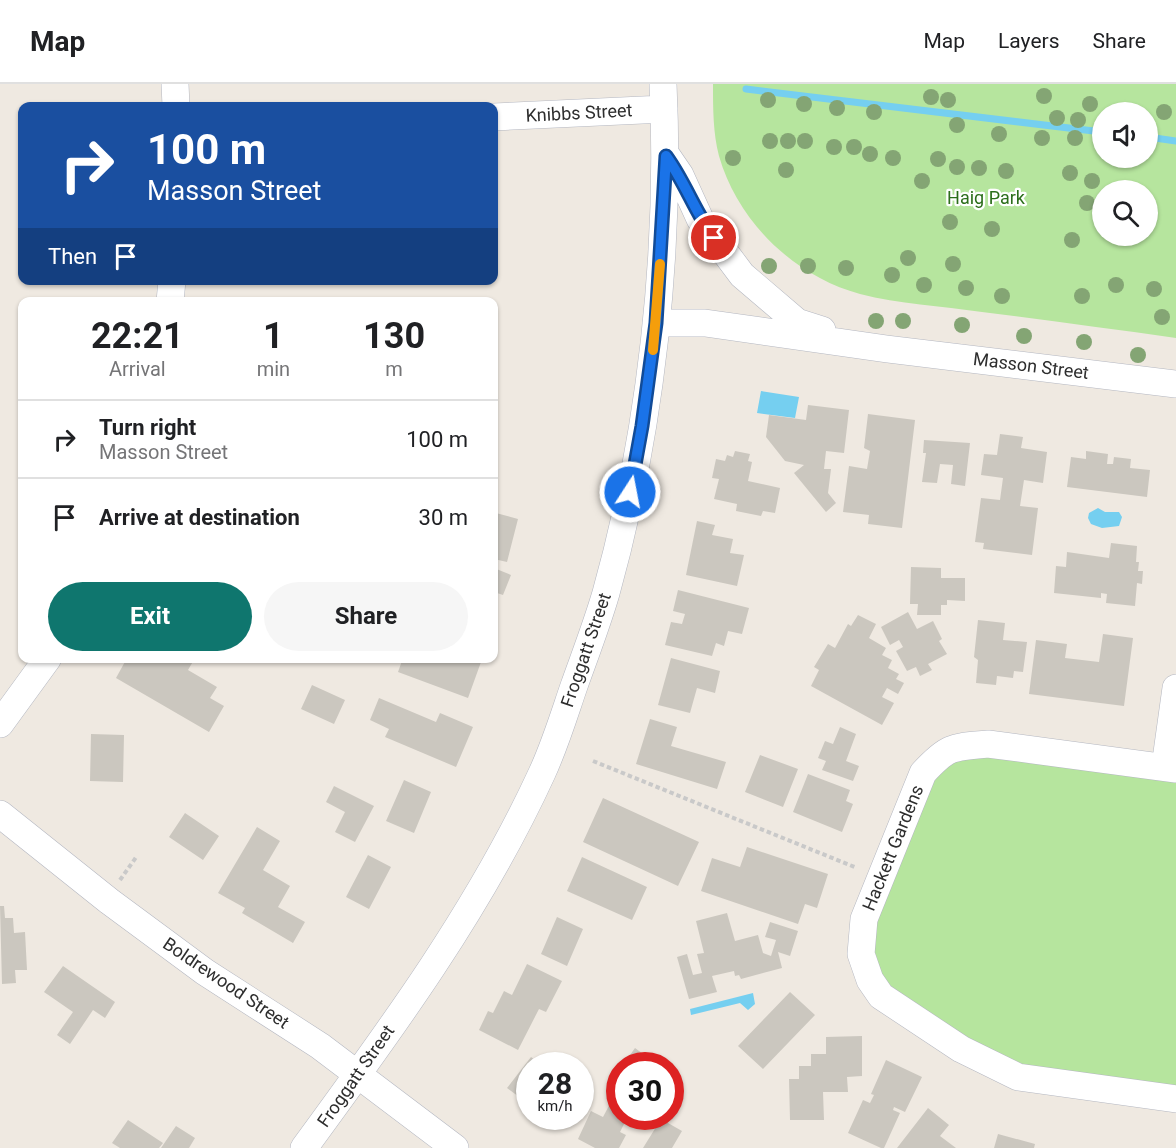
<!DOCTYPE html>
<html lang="en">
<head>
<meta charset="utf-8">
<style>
  body { margin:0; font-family:Roboto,sans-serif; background:#f6f6f6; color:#202124; height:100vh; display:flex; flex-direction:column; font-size:22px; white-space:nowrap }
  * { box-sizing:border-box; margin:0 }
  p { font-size:20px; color:#757577 }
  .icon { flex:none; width:33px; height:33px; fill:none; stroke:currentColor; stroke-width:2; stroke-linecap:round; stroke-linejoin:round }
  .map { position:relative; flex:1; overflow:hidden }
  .drawer { position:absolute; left:18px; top:213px; width:480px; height:366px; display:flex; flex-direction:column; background:#fff; border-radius:12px; box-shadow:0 2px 4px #0004 }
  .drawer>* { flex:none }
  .guide { position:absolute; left:18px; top:18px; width:480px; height:183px; border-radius:12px; box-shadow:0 2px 4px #0004; background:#1a4fa0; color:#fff; overflow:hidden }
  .controls { position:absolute; left:1092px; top:18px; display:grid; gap:12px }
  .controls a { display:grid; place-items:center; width:66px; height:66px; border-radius:50%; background:#fff; box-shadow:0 2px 4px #0004; font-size:30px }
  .speed { position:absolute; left:516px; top:968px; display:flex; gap:12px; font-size:30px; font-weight:700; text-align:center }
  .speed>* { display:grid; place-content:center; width:78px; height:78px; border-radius:50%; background:#fff; box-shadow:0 2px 4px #0004; line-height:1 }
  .speed small { font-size:15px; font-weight:400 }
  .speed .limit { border:9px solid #d22; background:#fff; color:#111 }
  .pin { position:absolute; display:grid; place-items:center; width:51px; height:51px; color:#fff; margin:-26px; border:3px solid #fff; border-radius:50%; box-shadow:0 2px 6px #0007 }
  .me { position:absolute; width:66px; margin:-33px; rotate:11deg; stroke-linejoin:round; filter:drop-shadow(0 0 4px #0008) }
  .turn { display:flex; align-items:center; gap:21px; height:126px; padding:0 30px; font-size:27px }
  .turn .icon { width:78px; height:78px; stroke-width:2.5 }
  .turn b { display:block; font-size:42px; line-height:51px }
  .then { display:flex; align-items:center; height:57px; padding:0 30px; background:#0003; gap:12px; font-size:22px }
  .eta { display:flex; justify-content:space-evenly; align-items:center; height:102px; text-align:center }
  .eta b { font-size:36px; font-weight:700; line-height:42px }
  .button { display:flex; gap:12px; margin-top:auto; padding:12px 30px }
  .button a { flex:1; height:69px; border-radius:36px; background:#0f766e; color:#fff; font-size:24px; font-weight:700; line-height:69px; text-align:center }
  .button a+a { background:#f6f6f6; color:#202124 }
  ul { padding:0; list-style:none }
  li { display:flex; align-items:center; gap:18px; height:78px; padding:0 30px; border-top:2px solid #e0e0e0 }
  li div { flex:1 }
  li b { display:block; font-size:22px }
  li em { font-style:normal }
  header { display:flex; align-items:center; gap:36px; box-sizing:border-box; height:84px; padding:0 30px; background:#fff; border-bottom:2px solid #e0e0e0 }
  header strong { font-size:28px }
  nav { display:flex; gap:33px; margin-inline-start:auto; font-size:21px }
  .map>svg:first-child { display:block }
  .green { fill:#b6e59e; fill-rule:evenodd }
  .water { fill:#75cff0 }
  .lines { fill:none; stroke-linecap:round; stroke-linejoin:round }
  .stream { stroke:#75cff0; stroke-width:7 }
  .building { fill:#cbc7bf }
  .minor-casing { stroke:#b4b7c1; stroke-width:28 }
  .path { stroke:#c9c9c9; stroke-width:4; stroke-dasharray:4.5 3; stroke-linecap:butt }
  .minor { stroke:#fff; stroke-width:27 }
  .tree { fill:#84a574 }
  .route-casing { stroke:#114b97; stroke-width:15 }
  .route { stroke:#1a73e8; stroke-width:10 }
  .slow { stroke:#f59e0b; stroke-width:10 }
  .labels { text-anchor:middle; stroke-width:4.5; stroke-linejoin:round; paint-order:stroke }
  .street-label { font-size:18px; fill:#2e2e2e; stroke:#fff }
  .park-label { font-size:18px; fill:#2c6e1b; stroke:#fff }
</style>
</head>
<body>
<header>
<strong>Map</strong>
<nav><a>Map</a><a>Layers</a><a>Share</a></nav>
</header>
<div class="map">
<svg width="1176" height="1064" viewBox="0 0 1176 1064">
  <rect width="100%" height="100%" fill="#efe9e1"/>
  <path class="green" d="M713 0H1176V254C1111 245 1046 236 982 228 941 222 899 220 860 210 794 192 738 138 719 72 713 49 713 24 713 0ZM1102 28H1148V74H1102ZM1102 106H1148V152H1102Z
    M960 670 1176 693V1004L1030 986 999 976 897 911 876 889 871 847 930 700Z"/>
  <path class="water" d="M761 307 799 313 795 334 757 329Z
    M1098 424 1105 428H1119L1122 433 1119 442 1102 444 1091 440 1088 434 1089 429Z
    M753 909 755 920 748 926 740 919 691 931 690 925Z"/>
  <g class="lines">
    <path class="stream" d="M746 5 1102 48
      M1148 53 1176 57"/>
  </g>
  <path class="building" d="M808 321 849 326 844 369 826 367 824 385H831L828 409 836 419 826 428 794 389 804 381 785 377 766 353 769 331 806 336Z
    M868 330 915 336 902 444 868 440 869 431 843 428 849 382 867 385 870 367 864 364Z
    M1000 350 1023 353 1021 364 1047 368 1043 399 1024 396 1020 422 1038 424 1032 471 983 465 984 459 975 458 981 414 1000 416 1003 394 981 391 984 370 997 371Z
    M924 356 970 359 965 402 951 400 953 381 940 380 937 399 922 398 926 369H923Z
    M735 367 750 370 748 377 752 378 748 397 780 404 775 429 763 427 761 432 736 427 737 420 714 415 719 395 712 394 716 375 725 377 727 371 733 373Z
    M1086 367 1108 370 1107 380H1113L1114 373 1131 375 1130 384 1150 386 1147 413 1067 403 1071 373 1086 375Z
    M496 429 518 435 507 478 494 475V440Z
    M697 437 715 441 712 451 733 455 730 469 744 471 737 502 686 491Z
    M1111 459 1137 462 1136 478H1139L1138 487H1143L1142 500 1137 499 1135 522 1106 519 1107 510 1101 509V514L1054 509 1056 482 1066 483 1067 468 1109 474Z
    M911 483 941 484V494H965V517L947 516V521H941V531H917L918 520H910Z
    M494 484 511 491 503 511 494 508Z
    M678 506 749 524 742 550 728 547 724 562 716 559 712 572 665 561 671 538 682 540 685 530 673 527Z
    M908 528 917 545 933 537 942 555 939 557 947 570 928 580 932 586 920 592 916 583 907 587 896 567 903 563 899 556 890 561 881 543Z
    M858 531 876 540 869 554 886 564 882 571 892 576 888 584 899 590 896 595 904 599 898 610 887 604 882 613 894 619 882 641 811 602 819 586 814 583 828 560 835 564 848 540 851 542Z
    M978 536 1005 539 1003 556 1027 558 1023 588 1014 587 1013 594 997 592 996 601 976 599 978 576 974 573Z
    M1103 550 1133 554 1124 622 1029 610 1036 556 1067 560 1065 574 1099 578Z
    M127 574H195L188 586 217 603 210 614 224 622 209 648 116 594Z
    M403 574H471L481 578 468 614 398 588Z
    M671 574 720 587 715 609 697 604 690 629 658 621Z
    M312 601 345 616 334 640 301 625Z
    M379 614 436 638 440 629 473 643 456 683 385 653 389 645 370 636Z
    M650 635 677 643 671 662 726 678 717 705 636 680Z
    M840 643 856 650 846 677 859 682 853 697 822 686 826 677 818 674 825 657 833 660Z
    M91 650 124 651 123 698 90 697Z
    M760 671 798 685 783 723 745 708Z
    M808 690 850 706 846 717 853 720 842 748 793 728Z
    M404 696 431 708 414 749 386 737Z
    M334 702 374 722 355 758 335 748 345 728 326 718Z
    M603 714 699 758 678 802 583 758Z
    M185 729 219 752 203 776 169 753Z
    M257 743 280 757 263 786 290 802 278 823 305 838 293 859 242 829 245 824 218 809Z
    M747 763 828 790 817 824 805 820 798 840 701 807 712 774 740 783Z
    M368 771 391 783 369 825 346 813Z
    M582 773 647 803 632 836 567 807Z
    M0 822H4L5 834H13L14 849 25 848 27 886H15L16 899 2 900Z
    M727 829 735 857 758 851 763 869 771 872 776 856 765 853 770 838 798 847 790 872 778 868 782 884 741 895 739 891 735 892 734 887 712 892 717 908 689 915 677 873 687 870 693 891 702 889 697 870 704 869 696 837Z
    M557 833 583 845 567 882 541 870Z
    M527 880 562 897 546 928 539 925 518 966 479 946 488 927 493 929 504 907 512 911Z
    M63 882 115 918 105 934 93 926 70 960 57 951 73 928 44 908Z
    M790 908 815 931 763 985 738 962Z
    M862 952V992L847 993 848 1008H823L824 1036H790L789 995H799V982H811V970H826V953Z
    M635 964 658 981H623Z
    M531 973 541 981H530V1021L507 1004Z
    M886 976 922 993 905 1028 894 1023 893 1026 900 1029 884 1064H881L848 1049 863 1016 870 1019 874 1011 871 1010Z
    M612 1016 620 1020V1032H628L620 1048 626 1051 619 1064H595L578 1055 591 1027 603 1033Z
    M928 1024 949 1041 940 1052 956 1064H897Z
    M661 1035 682 1047 672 1064H643Z
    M128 1036 163 1059 159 1064H120L112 1059Z
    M176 1042 195 1054 189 1064H161Z
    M998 1050 1035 1060 1034 1064H994Z"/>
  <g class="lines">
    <g class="minor-casing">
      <path id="minor" d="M175 0 176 22
        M494 33 664 25
        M667 72 680 91 700 135 742 191 797 238 822 246
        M170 218 172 196
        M656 239H705L887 265 1176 300
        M0 640 48 574
        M1165 683 1176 604
        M1176 685 988 660C952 663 948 662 923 689L864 835 861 870 870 896 881 912 961 965 1018 993 1176 1015
        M0 730 109 817 205 888 320 962 455 1064
        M304 1064C392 944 480 824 542 689 555 661 564 631 574 602 585 571 597 540 606 509 651 348 671 167 663 0"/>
    </g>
    <path class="path" d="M593 677 857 784
      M120 796 137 772"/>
    <use href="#minor" class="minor"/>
  </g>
  <g class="tree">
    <circle cx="1044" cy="12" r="8"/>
    <circle cx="931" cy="13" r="8"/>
    <circle cx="768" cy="16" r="8"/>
    <circle cx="948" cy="16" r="8"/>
    <circle cx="804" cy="20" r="8"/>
    <circle cx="1090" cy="20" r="8"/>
    <circle cx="837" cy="24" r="8"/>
    <circle cx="874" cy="28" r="8"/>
    <circle cx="1164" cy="28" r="8"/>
    <circle cx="1057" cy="34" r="8"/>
    <circle cx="1078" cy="36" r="8"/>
    <circle cx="957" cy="41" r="8"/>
    <circle cx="999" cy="50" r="8"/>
    <circle cx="1042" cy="54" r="8"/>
    <circle cx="1075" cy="54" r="8"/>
    <circle cx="770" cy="57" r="8"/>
    <circle cx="788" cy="57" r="8"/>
    <circle cx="805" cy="57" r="8"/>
    <circle cx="834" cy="63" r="8"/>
    <circle cx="854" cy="63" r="8"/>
    <circle cx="870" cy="70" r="8"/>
    <circle cx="733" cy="74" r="8"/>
    <circle cx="893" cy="74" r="8"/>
    <circle cx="938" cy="75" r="8"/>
    <circle cx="957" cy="83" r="8"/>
    <circle cx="979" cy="84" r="8"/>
    <circle cx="786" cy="86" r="8"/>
    <circle cx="1006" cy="87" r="8"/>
    <circle cx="1070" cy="89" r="8"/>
    <circle cx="922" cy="97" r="8"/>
    <circle cx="1092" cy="97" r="8"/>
    <circle cx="1087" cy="119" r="8"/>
    <circle cx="950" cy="138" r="8"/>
    <circle cx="992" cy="145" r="8"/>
    <circle cx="1072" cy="156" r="8"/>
    <circle cx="908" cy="174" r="8"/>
    <circle cx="953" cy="180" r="8"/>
    <circle cx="769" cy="182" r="8"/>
    <circle cx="808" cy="182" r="8"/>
    <circle cx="846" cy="184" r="8"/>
    <circle cx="892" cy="191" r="8"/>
    <circle cx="924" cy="201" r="8"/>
    <circle cx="1116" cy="201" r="8"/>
    <circle cx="966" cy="204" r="8"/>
    <circle cx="1154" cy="205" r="8"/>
    <circle cx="1002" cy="212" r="8"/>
    <circle cx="1082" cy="212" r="8"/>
    <circle cx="1162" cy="233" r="8"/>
    <circle cx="876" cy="237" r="8"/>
    <circle cx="903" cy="237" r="8"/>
    <circle cx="962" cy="241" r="8"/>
    <circle cx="1024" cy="252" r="8"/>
    <circle cx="1084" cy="258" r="8"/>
    <circle cx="1138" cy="271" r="8"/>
  </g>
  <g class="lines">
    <g class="route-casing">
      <path id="route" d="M630 408 642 342 656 239 666 72C685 98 695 128 714 154"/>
    </g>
    <use href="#route" class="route"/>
    <path class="slow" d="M653 266 660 180"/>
  </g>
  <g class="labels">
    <g class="street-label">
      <text transform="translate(579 29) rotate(-3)" y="6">Knibbs Street</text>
      <text transform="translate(1031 282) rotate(7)" y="6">Masson Street</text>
      <text transform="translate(586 566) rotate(-71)" y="6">Froggatt Street</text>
      <text transform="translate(893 764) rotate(-68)" y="6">Hackett Gardens</text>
      <text transform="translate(226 899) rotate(34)" y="6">Boldrewood Street</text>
      <text transform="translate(356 992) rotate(-55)" y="6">Froggatt Street</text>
    </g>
    <g class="park-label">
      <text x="986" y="120">Haig Park</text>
    </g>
  </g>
</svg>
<div class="controls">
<a><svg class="icon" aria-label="sound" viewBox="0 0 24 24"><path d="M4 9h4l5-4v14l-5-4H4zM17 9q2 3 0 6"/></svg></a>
<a><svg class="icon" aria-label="search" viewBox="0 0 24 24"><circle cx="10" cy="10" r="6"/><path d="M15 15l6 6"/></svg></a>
</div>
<div class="speed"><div>28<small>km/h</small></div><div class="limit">30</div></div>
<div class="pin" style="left:714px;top:154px;background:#d93025"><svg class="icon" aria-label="arrive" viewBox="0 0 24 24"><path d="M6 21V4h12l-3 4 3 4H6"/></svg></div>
<svg class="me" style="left:630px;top:408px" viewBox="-20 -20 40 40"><circle r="17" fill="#1a73e8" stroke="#fff" stroke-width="3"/><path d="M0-11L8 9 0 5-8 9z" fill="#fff"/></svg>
<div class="guide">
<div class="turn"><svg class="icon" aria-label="right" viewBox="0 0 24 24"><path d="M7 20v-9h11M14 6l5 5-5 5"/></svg><div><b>100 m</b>Masson Street</div></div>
<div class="then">Then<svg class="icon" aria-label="arrive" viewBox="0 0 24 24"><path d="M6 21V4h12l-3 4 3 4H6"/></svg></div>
</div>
<section class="drawer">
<div class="eta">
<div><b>22:21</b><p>Arrival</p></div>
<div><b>1</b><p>min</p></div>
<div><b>130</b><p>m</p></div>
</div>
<ul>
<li><svg class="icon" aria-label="right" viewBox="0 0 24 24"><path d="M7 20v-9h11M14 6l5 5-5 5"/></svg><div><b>Turn right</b><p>Masson Street</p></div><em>100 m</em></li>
<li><svg class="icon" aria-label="arrive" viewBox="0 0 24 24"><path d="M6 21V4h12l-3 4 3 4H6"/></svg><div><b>Arrive at destination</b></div><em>30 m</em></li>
</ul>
<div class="button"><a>Exit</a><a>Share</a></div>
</section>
</div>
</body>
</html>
